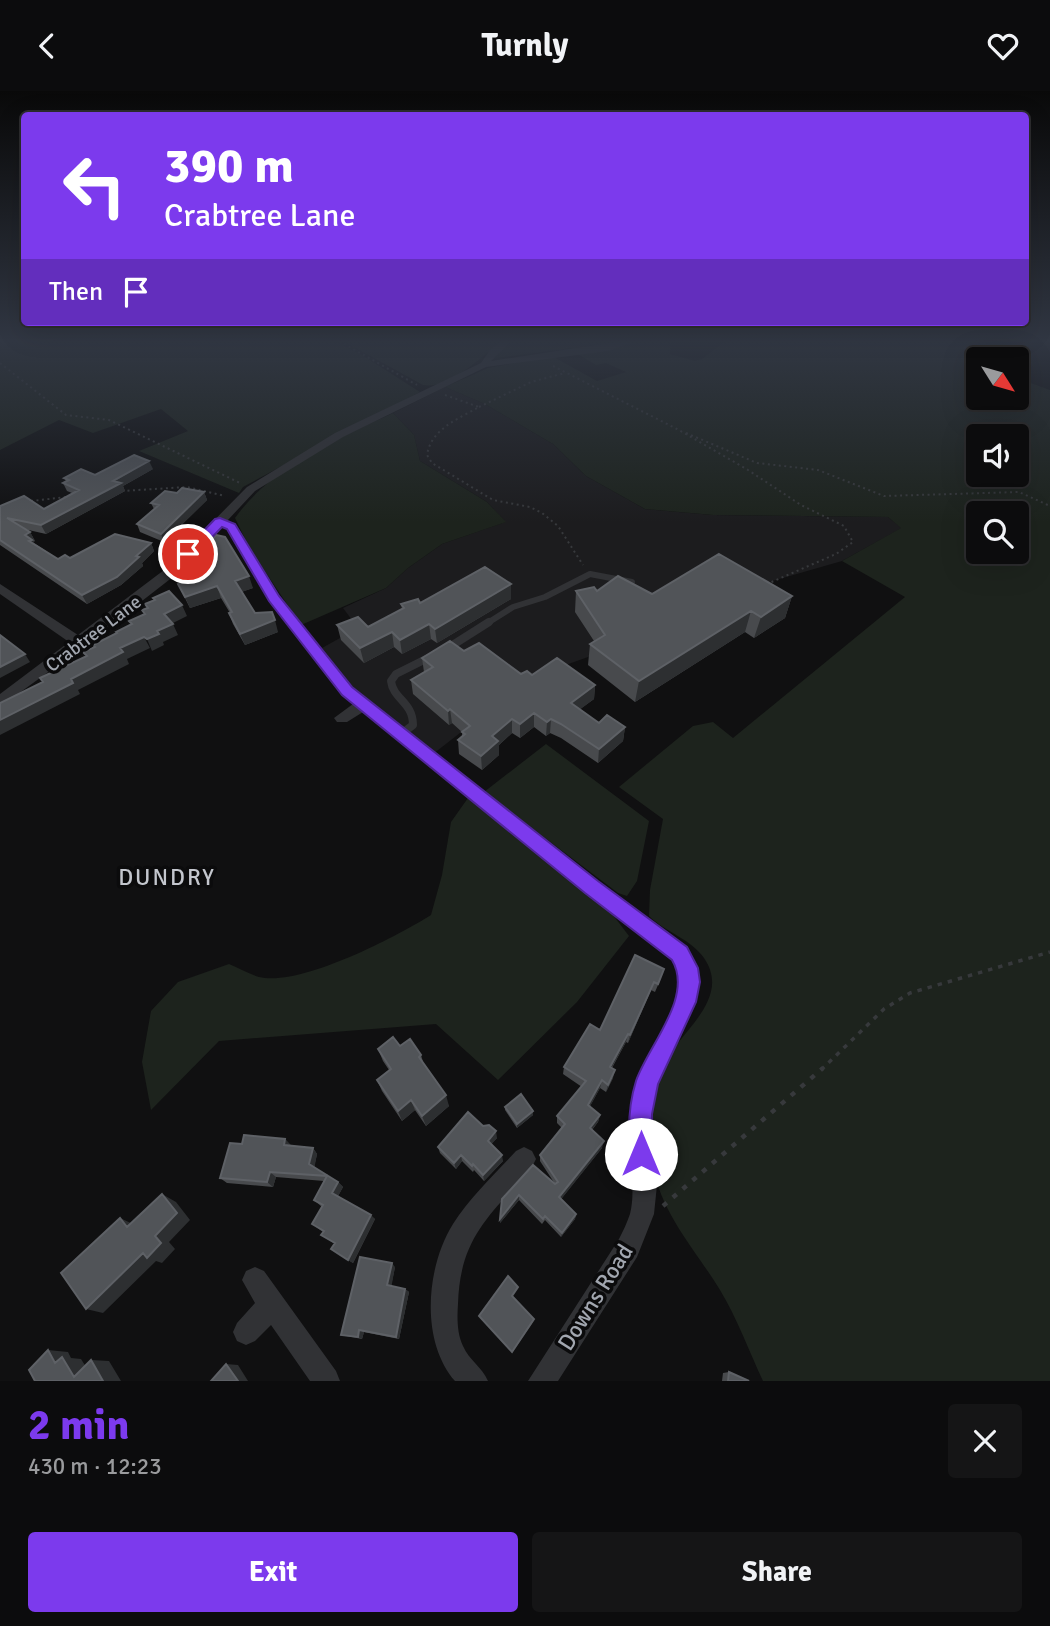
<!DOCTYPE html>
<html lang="en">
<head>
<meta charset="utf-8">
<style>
  body { margin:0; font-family:Signika,sans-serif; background:#151516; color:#f1f3f6; height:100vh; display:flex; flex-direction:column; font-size:26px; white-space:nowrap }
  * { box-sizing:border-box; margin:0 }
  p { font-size:23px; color:#9a9b9d }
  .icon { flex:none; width:38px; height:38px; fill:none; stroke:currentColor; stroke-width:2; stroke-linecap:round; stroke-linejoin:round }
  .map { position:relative; height:1290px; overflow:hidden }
  .panel { display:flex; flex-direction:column; background:#0c0c0d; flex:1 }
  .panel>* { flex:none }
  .top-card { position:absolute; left:21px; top:21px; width:1008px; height:214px; border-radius:7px; box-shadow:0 7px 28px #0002,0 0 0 2px #2c2c2e; background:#7c3aed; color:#fff; overflow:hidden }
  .needle { width:46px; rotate:127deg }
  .controls { position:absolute; left:966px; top:256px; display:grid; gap:14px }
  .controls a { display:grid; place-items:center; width:63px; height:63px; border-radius:7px; background:#0c0c0d; box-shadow:0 7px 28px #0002,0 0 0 2px #2c2c2e; font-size:35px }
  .pin { position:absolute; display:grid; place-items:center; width:60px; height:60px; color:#fff; margin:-30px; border:4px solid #fff; border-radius:50%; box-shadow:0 2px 7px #0007 }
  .me { position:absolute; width:77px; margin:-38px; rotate:0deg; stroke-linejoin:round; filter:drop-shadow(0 0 5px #0008) }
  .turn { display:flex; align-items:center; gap:24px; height:147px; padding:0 28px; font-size:32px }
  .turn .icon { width:91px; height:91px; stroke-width:2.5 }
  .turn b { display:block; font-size:49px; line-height:60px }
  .then { display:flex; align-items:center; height:66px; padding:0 28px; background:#0003; gap:14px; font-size:26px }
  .round { display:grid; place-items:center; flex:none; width:74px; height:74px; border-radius:7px; background:#151516 }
  .summary { display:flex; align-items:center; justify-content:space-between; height:119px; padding:0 28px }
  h1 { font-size:42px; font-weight:700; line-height:52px; color:#7c3aed }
  .button { display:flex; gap:14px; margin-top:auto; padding:14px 28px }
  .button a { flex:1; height:80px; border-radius:7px; background:#7c3aed; color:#fff; font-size:28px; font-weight:700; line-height:80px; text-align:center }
  .button a+a { background:#151516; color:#f1f3f6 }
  header { display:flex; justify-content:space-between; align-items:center; height:91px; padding:0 28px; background:#0c0c0d; font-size:32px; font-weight:700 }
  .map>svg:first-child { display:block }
  .built { fill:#1c1c1e }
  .green { fill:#1d231d; fill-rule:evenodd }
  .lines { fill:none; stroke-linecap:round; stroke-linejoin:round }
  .path-far2 { stroke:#37393c; stroke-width:2; stroke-dasharray:2 3.5; stroke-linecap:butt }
  .path-far1 { stroke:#37393c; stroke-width:3.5; stroke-dasharray:4.5 6; stroke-linecap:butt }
  .path { stroke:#37393c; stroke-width:4.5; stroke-dasharray:5 8; stroke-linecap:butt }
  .service-far1 { stroke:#313235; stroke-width:6 }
  .service { stroke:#313235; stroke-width:8 }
  .minor { fill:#313235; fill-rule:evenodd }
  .wall { fill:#484a4d }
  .shaded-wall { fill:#2d2f31 }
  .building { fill:#515458; stroke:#5e6166; stroke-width:2 }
  .route { fill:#7c3aed; stroke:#51269a; stroke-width:2 }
  .labels { text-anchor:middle; stroke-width:7; stroke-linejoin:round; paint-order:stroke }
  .street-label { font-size:19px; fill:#a2a7b0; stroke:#0b0b0c }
  .quarter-label { font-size:23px; letter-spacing:2px; fill:#c3c6cd; stroke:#0b0b0c }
  .near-street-label { font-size:23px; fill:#a2a7b0; stroke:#0b0b0c }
</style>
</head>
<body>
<header><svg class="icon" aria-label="back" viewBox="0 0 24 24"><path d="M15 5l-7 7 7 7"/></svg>Turnly<svg class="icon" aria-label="heart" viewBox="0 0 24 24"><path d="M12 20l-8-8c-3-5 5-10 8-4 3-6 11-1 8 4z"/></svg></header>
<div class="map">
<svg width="1050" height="1290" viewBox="0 0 1050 1290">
  <rect width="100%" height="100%" fill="#101011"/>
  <path class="built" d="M445 296 485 313 553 353 586 385 645 418 713 424 888 426 902 437 842 470 648 526 588 566 532 586 433 663 354 597 322 557 358 537 343 517 386 497 408 477 442 453 505 431 487 411 420 370 414 344 393 322Z"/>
  <path class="green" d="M0 250H334L362 264 420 301 243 396 239 402 139 360 188 340 161 318 93 342 59 329 0 359Z
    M343 250H501C483 265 448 299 423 294Z
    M509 250H624L490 268Z
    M639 250H671L670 263 695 270 702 268 726 250H988L973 269 978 272V306H1017V287L1050 299V1290H763C749 1260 737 1227 720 1199 697 1161 661 1122 654 1078 650 1049 651 998 664 973 680 940 732 908 704 867 691 848 665 841 649 825L650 799 663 728 619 696 693 635 713 631 733 647 905 506 842 470 901 437 888 426 713 424 645 418 586 385 553 353 485 313 445 296 488 277 552 265 597 290 626 281 606 272 596 274 576 262 603 260ZM978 345H1017V383H978ZM978 422H1017V460H978Z
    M393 322 414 344 420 370 487 411 506 431 442 453 408 477 386 497 301 534 250 458 235 427C271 376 337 348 393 322Z
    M546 653 649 730 637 790 627 805 618 802 484 701Z
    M468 707 613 824 629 845 577 911 498 989 436 933 219 950 151 1019 142 971 151 920 178 891 229 873C239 877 249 883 259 886 300 896 396 846 431 824L442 784 451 731Z"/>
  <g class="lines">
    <path class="path-far2" d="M339 250 417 294
      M0 272 66 324 109 329 240 392
      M553 275 677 338 748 379 801 414 844 435 853 451 836 463 767 493
      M445 304 479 316C458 328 431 338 427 364L432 372 493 409 530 416 542 422 558 435 583 474
      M479 316 531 291 565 282
      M686 342 757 372 818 379 884 405 1019 401 1050 415
      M122 400 187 396 225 405
      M31 410 66 406"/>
    <path class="path-far1" d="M821 979 884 918 910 902 1050 861"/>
    <path class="path" d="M663 1115 823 977"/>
    <path class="service-far1" d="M486 533 513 516 545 506 590 483 632 491"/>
    <path class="service" d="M448 557 489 531
      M400 644 413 634C413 611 393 608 391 590L396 583 430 566"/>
    <path class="minor" d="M501 250H511L491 270 622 250H637L608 260 486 276 343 346 255 400 227 430 235 432 279 505 352 596 598 790 687 856 698 877 696 911 658 993 652 1023 653 1063 657 1094 654 1123 637 1166 558 1290H528L619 1148C623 1140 627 1132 630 1123 635 1103 631 1084 630 1064 628 1040 629 1012 637 989 648 955 693 905 673 870L584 802 363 621 347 631H337L334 627 353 613 342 604 269 510 226 437 221 436 178 482 84 555 0 616V603L69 551 0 503V493L78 544 168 476 247 396 335 342 481 272 490 259Z
      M524 1056 532 1060 536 1068 532 1076C491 1124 460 1145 458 1213 457 1226 457 1243 463 1255 469 1269 482 1276 488 1290H455C420 1250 426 1176 453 1133 470 1106 495 1083 516 1060Z
      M255 1176 264 1180 336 1280 340 1290H310L271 1234 255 1250 246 1254 237 1250 233 1241 237 1232 255 1212 242 1189 246 1180Z"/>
  </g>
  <path class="wall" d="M153 378 123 395 125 400 46 443 24 438 30 441 35 450 33 451 34 452 58 468 70 467 151 452 154 460 142 472 143 475 121 494 87 513 0 454V415L44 418 72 402 67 400 63 392 66 390 64 387Z
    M204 401 207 409 164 451 140 441 137 433 154 418 151 412 177 402Z
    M201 454 253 497 241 501 255 522 278 541 245 554 233 533 229 522H230L221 507 190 517 178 493 204 484 196 468 205 465Z
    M576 500 652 503 792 505 785 527 754 547 745 541 635 611 588 574 590 553 594 550 575 521Z
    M511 508 437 552 431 548 402 563 394 556 364 572 341 549 337 534 368 536 402 518 401 513Z
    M464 560 521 583 532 584 595 594 594 608 580 618 599 632 625 636 623 650 598 672 561 647 550 642 546 645 534 636 520 647 512 642 499 654V664L482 679 459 663 458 649 462 645V641L452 632 449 634 413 603 411 589 424 581 422 567Z
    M635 864 661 887 655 901 651 899 628 952 626 951 612 977 613 987 606 1001 600 997 590 1015 600 1024 598 1031 592 1039 602 1057 561 1108 576 1123 575 1128 561 1146 545 1129 542 1133 519 1109 500 1132V1128L502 1108 555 1093 540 1070V1064L562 1037 557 1032V1025L582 996 563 983 564 976 600 939Z
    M400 955 421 964 424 974 449 1015 426 1035 415 1019 402 1030 382 1000 377 989 389 979 383 970 378 958Z
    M505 1016 533 1020V1024L517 1037 505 1019Z
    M483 1035 497 1047 491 1053 503 1070 484 1090 474 1079 473 1081 462 1070 456 1078 440 1062 438 1056Z
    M285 1048 291 1055 313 1057 317 1063 314 1076 338 1091 343 1096 338 1105 375 1128 353 1172 331 1158 335 1153 321 1144 323 1141 312 1133 322 1116 314 1109 324 1090 276 1086 273 1096 227 1092 220 1087 242 1053Z
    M395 1176 391 1195 405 1198 409 1201 399 1248 364 1241 362 1248 341 1244Z
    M729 1281 749 1290H722L723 1282Z"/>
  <path class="shaded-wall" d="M149 370 153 378 123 395 125 400 46 443 41 434Z
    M204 401 207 409 164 451 161 443Z
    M30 441 35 450 33 451 36 457 25 444Z
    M151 452 154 460 142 472 143 475 121 494 87 513 82 504 136 465Z
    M249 485 253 497 239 502 235 490Z
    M511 493V508L437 552 435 538Z
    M217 495 221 507 190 517 185 506Z
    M792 505 785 527 754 547 761 526Z
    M182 514 187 525 169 534 164 523Z
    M751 520 745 541 635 611 639 590Z
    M275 529 278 541 245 554 240 543Z
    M173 533 178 544 163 551 164 554 152 560 147 548 157 540Z
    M429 533 431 548 402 563 400 549Z
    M392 541 394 556 364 572 360 557Z
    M144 546 150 557 127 568 129 573 78 599 80 603 0 644V629L71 588 120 557Z
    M25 563 30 571 0 587V576Z
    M595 594 594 608 570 626 571 612Z
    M450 618 452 632 449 634 448 620Z
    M534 622V636L520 647V633Z
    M512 628V642L499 654V664L482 679 481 665 492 645Z
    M551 628 550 642 546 645 547 631Z
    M625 636 623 650 598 672 599 658Z
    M654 891 651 899 628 952 630 944Z
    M628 943 626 951 608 983 610 976Z
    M615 979 613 987 606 1001 608 994Z
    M602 989 600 997 587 1021 588 1014Z
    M446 1004 449 1015 426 1035 422 1025Z
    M411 1009 415 1019 402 1030 398 1020Z
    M533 1020V1024L517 1037V1033Z
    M600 1024 598 1031 588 1043 590 1037Z
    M496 1040 497 1047 489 1056 488 1050Z
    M285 1048 291 1054 289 1060 284 1054Z
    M604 1050 602 1057 559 1111V1106Z
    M313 1057 317 1063 314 1079 309 1073Z
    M461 1064 462 1070 456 1078 454 1072Z
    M502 1064 503 1070 484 1090 483 1084Z
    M270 1081 276 1086 273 1096 267 1091Z
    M338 1091 343 1096 337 1107 332 1102Z
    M162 1103 176 1111 190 1129 169 1151 175 1158 162 1172 156 1170 103 1222 86 1218 155 1145Z
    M519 1104V1109L500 1132V1128Z
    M576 1123 575 1128 561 1146 562 1142Z
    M371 1124 375 1128 353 1172 348 1169Z
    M120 1127 135 1134 127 1136Z
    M392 1172 395 1176 391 1198 387 1194Z
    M405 1198 409 1201 399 1248 396 1246Z
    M534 1228 533 1231 512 1262V1261Z
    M359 1239 364 1241 362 1248 358 1246Z
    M48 1259 68 1261 71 1267 81 1268 93 1287 74 1286 55 1272Z
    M91 1269 109 1270 121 1290H103Z
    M226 1273 238 1274 248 1290H238Z"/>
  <path class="building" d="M134 364 149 370 113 390 121 392 41 434 7 427 30 441 25 444 32 449 29 450 58 468 65 464 70 467 115 443 151 452 136 465 139 466 117 486 82 504 0 449V415L24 405 44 418 79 399 63 392 69 389 64 387 81 378 95 384Z
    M182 397 204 401 161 443 137 433 159 414 151 412 165 400 177 402Z
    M216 444 225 446 249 485 235 490 255 522 272 521 275 529 240 543 229 522 232 521 217 495 185 506 178 493 206 483 196 468 207 464 201 454 209 452Z
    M719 463 792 505 761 526 751 520 639 590 590 553 605 544 576 500 594 496 597 500 618 485 652 503Z
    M485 476 511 493 435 538 429 533 400 549 392 541 360 557 337 534 358 526 368 536 404 517 401 513 418 508 420 512Z
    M169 500 182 514 164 523 173 533 157 540 159 543 147 548 144 546 120 557 123 561 71 588 73 592 0 629V612L43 591 40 587 87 565 83 561 95 556 93 554 117 542 116 541 132 533 129 530 145 523 142 519 148 517 145 513 155 509 153 507Z
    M0 544 25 563 0 576Z
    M450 550 464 560 479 552 521 583 527 580 532 584 557 567 595 594 571 612 599 632 607 624 625 636 599 658 561 633 551 628 547 631 534 622 520 633 512 628 492 645 498 650 481 665 458 649 465 643 462 641 470 635 450 618 448 620 411 589 433 576 422 567Z
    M635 864 664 878 658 893 654 891 630 944 628 943 610 976 615 979 608 994 602 989 588 1014 600 1024 590 1037 604 1050 559 1106 576 1123 562 1142 545 1125 543 1128 519 1104 500 1128 502 1108 533 1074 555 1093 558 1091 540 1064 565 1033 557 1025 586 990 564 976 590 933 600 939Z
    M393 946 400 955 410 948 421 964 419 966 446 1004 422 1025 411 1009 398 1020 377 989 391 978 378 958Z
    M521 1003 533 1020 517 1033 505 1016Z
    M468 1021 483 1035 489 1034 496 1040 488 1050 502 1064 483 1084 473 1073 472 1075 461 1064 454 1072 438 1056Z
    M244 1044 285 1048 284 1054 313 1057 309 1073 338 1091 332 1102 371 1124 348 1169 331 1158 335 1152 321 1144 324 1140 312 1133 323 1114 314 1109 327 1085 270 1081 267 1091 220 1087 230 1052 242 1053Z
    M162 1103 177 1122 155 1145 161 1152 147 1167 143 1162 86 1218 61 1182 120 1127 127 1136Z
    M360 1166 392 1172 387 1194 405 1198 396 1246 359 1239 358 1246 341 1244Z
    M508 1185 518 1196 512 1205 534 1228 512 1261 479 1225Z
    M48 1259 55 1272 62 1266 74 1286 91 1269 103 1290H35L29 1279Z
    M226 1273 238 1290H211Z
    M729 1281 749 1290H728Z"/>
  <linearGradient id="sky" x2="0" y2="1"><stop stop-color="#090909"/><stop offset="0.58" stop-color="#313743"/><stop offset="1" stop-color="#313743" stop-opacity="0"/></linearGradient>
  <rect width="1050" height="431" fill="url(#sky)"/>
  <path class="route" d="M220 427 235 433 279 505 352 596 598 790 687 856 698 877 700 891 696 911 658 993 652 1023 653 1063 649 1071 641 1075 633 1071C628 1060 629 1050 629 1039 629 1023 631 1006 636 990 648 955 694 906 672 869L585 802 342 604 269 510 227 438 222 436 193 466H184V460L215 428Z"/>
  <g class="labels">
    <g class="street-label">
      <text transform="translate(93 542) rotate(-37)" y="7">Crabtree Lane</text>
    </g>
    <g class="quarter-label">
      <text x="167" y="794">DUNDRY</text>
    </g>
    <g class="near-street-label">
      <text transform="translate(595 1206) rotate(-58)" y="8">Downs Road</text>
    </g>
  </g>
</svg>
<div class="controls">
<a><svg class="needle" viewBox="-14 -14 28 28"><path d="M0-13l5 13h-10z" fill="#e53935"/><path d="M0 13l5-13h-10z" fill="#9a9b9d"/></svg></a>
<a><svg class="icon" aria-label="sound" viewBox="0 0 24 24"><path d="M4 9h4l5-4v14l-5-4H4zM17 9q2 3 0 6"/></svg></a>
<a><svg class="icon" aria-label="search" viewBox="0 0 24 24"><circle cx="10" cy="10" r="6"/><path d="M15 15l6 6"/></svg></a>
</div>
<div class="pin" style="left:188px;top:463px;background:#d93025"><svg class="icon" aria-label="arrive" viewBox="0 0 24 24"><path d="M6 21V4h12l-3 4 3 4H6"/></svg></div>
<svg class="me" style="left:641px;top:1063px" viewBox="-20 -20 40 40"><circle r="19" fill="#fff"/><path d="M0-13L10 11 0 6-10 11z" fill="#7c3aed"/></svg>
<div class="top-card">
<div class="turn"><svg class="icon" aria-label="left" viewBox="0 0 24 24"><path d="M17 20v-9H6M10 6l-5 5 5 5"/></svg><div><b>390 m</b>Crabtree Lane</div></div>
<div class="then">Then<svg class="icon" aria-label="arrive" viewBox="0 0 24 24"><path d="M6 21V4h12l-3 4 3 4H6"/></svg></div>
</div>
</div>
<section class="panel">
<div class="summary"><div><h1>2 min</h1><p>430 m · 12:23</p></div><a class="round"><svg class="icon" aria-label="close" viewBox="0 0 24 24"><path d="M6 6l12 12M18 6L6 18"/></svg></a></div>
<div class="button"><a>Exit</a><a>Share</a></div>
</section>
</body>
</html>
